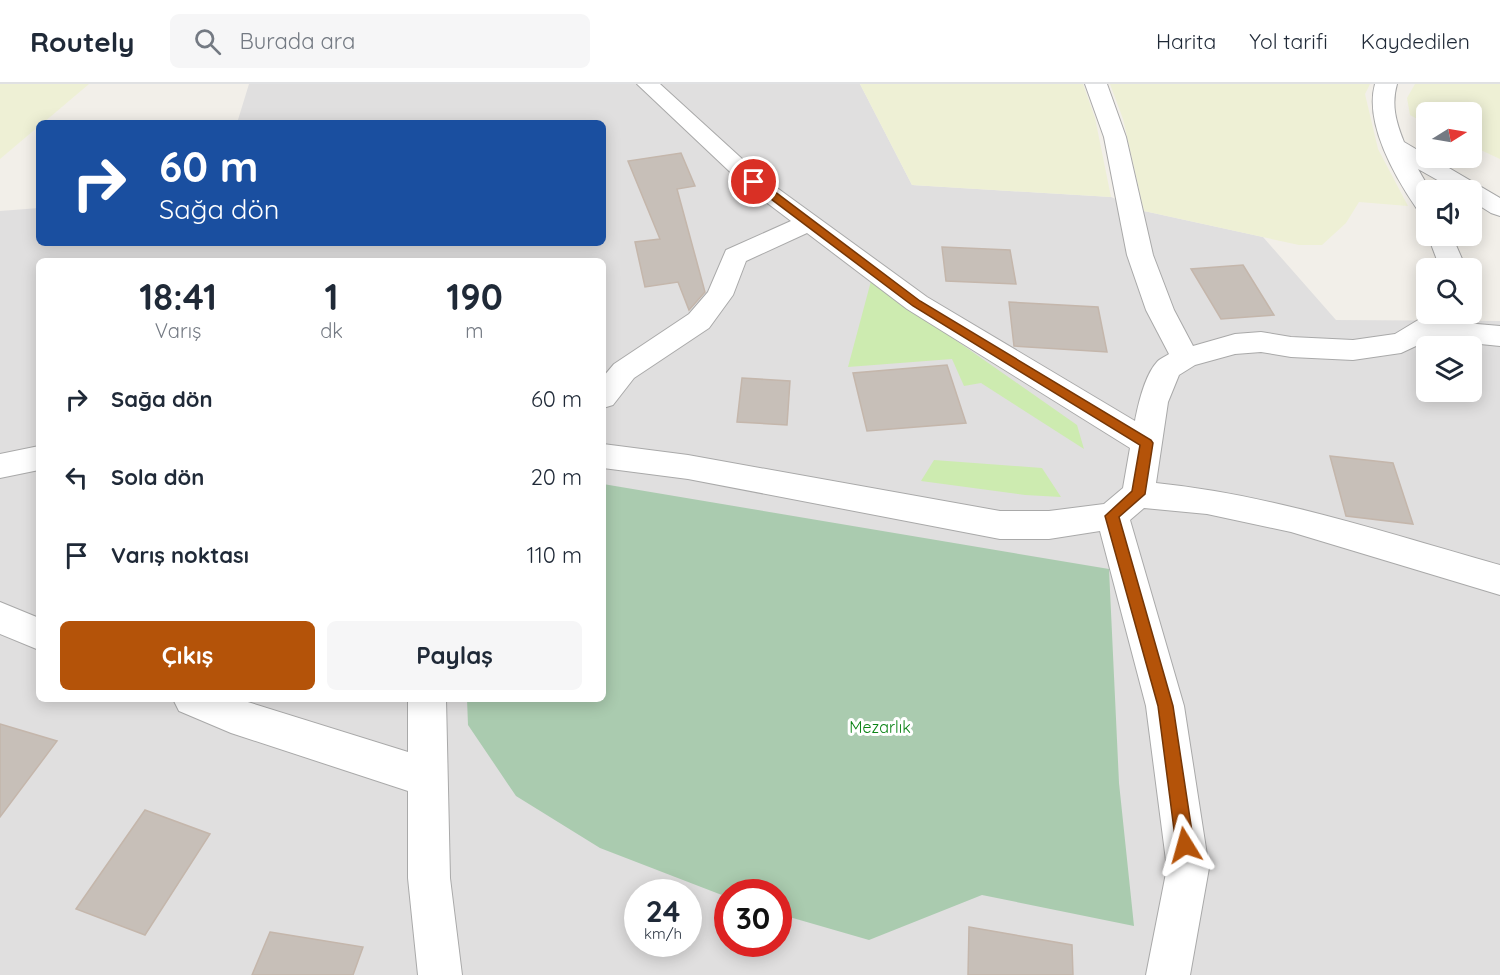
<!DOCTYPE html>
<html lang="tr">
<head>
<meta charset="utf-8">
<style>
  body { margin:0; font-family:Quicksand,sans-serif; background:#f6f6f7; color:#1f2937; height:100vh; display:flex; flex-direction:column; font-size:22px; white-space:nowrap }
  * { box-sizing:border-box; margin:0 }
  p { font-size:20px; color:#747a83 }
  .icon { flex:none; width:33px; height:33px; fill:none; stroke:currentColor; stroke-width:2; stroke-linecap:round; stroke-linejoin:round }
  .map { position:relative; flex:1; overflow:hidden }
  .sheet { position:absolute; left:36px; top:174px; width:570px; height:444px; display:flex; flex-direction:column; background:#fff; border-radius:9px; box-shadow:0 3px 15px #0003 }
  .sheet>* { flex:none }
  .banner { position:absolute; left:36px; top:36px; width:570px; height:126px; border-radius:9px; box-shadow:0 3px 15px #0003; background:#1a4fa0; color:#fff; overflow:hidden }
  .needle { width:39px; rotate:79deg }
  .tools { position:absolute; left:1416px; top:18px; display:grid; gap:12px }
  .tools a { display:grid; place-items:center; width:66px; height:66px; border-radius:9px; background:#fff; box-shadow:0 3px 15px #0003; font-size:30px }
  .speed { position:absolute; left:624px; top:795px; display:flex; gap:12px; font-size:30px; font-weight:700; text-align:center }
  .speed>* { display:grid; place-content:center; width:78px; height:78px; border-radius:50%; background:#fff; box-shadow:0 3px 15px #0003; line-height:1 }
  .speed small { font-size:15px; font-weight:400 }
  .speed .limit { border:9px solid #d22; background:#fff; color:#111 }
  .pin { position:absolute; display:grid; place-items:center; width:51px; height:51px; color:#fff; margin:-26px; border:3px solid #fff; border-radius:50%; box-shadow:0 2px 6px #0007 }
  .me { position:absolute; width:66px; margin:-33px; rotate:352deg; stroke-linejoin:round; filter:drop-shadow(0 0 4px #0008) }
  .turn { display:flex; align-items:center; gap:21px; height:126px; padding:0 24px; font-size:27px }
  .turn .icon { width:78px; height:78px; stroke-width:2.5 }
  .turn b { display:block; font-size:42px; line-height:51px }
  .eta { display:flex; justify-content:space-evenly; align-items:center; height:102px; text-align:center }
  .eta b { font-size:36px; font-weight:700; line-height:42px }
  .primary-button { display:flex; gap:12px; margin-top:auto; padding:12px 24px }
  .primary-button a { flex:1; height:69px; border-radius:9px; background:#b45309; color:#fff; font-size:24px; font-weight:700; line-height:69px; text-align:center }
  .primary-button a+a { background:#f6f6f7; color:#1f2937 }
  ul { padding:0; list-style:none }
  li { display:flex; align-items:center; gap:18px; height:78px; padding:0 24px }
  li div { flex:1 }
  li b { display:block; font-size:22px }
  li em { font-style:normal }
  header { display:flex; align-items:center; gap:36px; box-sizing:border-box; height:84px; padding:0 30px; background:#fff; border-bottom:2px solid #e0e1e3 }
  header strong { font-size:28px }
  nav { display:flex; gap:33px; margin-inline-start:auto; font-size:21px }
  .search { width:420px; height:54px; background:#f6f6f7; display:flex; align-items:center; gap:15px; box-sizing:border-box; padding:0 21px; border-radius:9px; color:#747a83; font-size:22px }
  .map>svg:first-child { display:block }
  .residential { fill:#e0dfdf; fill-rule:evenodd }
  .farmland { fill:#eef0d5 }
  .grass { fill:#cdebb0 }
  .cemetery { fill:#aacbaf }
  .building { fill:#c7bfb8; stroke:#c4b6ab; stroke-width:1.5 }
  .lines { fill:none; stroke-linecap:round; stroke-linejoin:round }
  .minor-casing { stroke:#a9a9a9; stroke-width:2 }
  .minor { fill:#fff; fill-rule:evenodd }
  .route { fill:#b45309; stroke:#753606; stroke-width:1.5 }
  .labels { text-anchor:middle; stroke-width:6; stroke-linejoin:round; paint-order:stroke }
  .park-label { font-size:16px; fill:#0c8416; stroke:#fff }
</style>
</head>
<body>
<header>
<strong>Routely</strong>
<div class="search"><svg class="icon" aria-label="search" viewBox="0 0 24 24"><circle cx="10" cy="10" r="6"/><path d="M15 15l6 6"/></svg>Burada ara</div>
<nav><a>Harita</a><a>Yol tarifi</a><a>Kaydedilen</a></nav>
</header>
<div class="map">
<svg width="1500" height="891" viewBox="0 0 1500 891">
  <rect width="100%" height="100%" fill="#f2efe9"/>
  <path class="residential" d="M249 0H860L912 101 1111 113 1144 127 1263 153 1336 236 1500 237V891H0V127L39 124V159H603V39H237ZM39 177H603V615H39ZM1426 262H1472V308H1426ZM638 808H688V860H638ZM728 808H778V860H728Z"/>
  <path class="farmland" d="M0 0H89L43 39H39V42L0 75Z
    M860 0H1083L1095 34 1111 113 912 101Z
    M1110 0H1370L1365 10 1378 65 1408 122 1359 118 1346 139 1322 161H1299L1144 127 1123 35Z
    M1415 0H1500V75L1472 62V28H1426V40L1410 31 1407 14Z"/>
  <path class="grass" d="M871 197 1077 341 1084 365 981 299 964 302 952 275 848 283Z
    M934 376 1042 384 1061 413 1025 411 921 397Z"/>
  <path class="cemetery" d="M603 400 1109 485 1119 699 1134 842 982 811 869 856 779 830 778 808H728L727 813 600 764 516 712 468 641 467 615H603Z"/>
  <path class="building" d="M681 69 695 102 677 105 705 208 689 226 678 198 645 203 635 158 660 155 628 77Z
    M942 163 1010 166 1016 200 946 197Z
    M1243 181 1274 231 1221 235 1191 185Z
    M1009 218 1098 223 1107 268 1014 262Z
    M947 281 966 339 867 347 853 289Z
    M742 294 790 297 787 341 737 338Z
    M1330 372 1393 379 1413 440 1346 432Z
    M0 640 57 657 0 733Z
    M145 726 210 750 145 851 76 825Z
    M969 843 1072 861 1073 891H968Z
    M270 848 363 863 353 891H252Z"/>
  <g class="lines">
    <g class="minor-casing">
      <path id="minor" d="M637 0H660L762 93 927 213 1135 337C1138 321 1145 291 1157 278 1159 275 1165 273 1169 270L1146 226 1127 171 1104 53 1085 0H1107L1126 53 1153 171 1174 226 1193 262 1235 250 1261 248 1291 253 1353 256 1395 250 1428 230H1459L1454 238 1500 242V262L1431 255 1401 269 1353 276 1291 273 1261 268 1235 270 1195 281 1179 291 1168 318 1156 399C1274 411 1386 449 1500 481V511L1291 448 1207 430 1144 424 1130 436 1184 622 1209 784 1190 891H1146L1167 784 1146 622 1100 447 1049 455H1000L688 395 603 384V360L688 371 1000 427H1049L1104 420 1123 404 1130 364 907 225 807 149 746 177 733 211 709 244 634 294 613 321 603 324V293L614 280 689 230 708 208 726 166 791 137 746 103Z
        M1375 0H1397C1391 21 1396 38 1404 58L1426 71V74H1432L1500 114V132L1491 129 1472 117V106H1455L1418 85 1430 106H1426V127L1417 125C1395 93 1364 39 1375 0Z
        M1428 152H1452L1466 184H1440Z
        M39 362V386L0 394V370Z
        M0 518 39 534V566L0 550Z
        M173 615H238L408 668V615H446L450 794 462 891H418L408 794V707L231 649 179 627Z"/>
    </g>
    <use href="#minor" class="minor"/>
  </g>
  <path class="route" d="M751 95H758L920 217 1151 356 1153 359 1145 410 1119 433 1173 622 1194 761 1191 767 1185 770 1179 767 1176 761 1158 622 1105 432 1132 407 1140 361 913 222 751 100Z"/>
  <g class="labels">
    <g class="park-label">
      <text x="880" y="649">Mezarlık</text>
    </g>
  </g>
</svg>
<div class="tools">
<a><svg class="needle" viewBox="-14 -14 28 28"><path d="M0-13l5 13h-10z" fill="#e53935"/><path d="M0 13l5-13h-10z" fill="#747a83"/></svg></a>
<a><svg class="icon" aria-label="sound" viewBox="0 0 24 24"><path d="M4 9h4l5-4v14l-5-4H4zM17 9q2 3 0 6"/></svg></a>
<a><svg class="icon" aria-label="search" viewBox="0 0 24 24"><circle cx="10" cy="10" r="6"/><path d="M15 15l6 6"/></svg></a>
<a><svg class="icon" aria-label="layers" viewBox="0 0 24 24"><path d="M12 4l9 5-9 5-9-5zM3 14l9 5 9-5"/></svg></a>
</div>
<div class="speed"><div>24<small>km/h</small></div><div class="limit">30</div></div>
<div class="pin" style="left:754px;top:98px;background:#d93025"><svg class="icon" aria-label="arrive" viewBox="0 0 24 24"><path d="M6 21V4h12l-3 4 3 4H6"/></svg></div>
<svg class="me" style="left:1185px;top:761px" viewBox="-20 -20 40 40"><path d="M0-17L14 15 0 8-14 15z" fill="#b45309" stroke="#fff" stroke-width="4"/></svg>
<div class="banner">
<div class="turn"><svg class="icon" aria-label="right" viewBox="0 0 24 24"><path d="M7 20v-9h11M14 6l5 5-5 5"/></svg><div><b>60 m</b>Sağa dön</div></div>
</div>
<section class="sheet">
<div class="eta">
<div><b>18:41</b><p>Varış</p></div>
<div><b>1</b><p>dk</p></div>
<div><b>190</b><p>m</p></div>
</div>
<ul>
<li><svg class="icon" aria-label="right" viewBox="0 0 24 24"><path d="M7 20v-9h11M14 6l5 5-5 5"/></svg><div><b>Sağa dön</b></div><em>60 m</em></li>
<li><svg class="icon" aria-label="left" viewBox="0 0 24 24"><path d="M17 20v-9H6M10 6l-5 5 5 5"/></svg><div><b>Sola dön</b></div><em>20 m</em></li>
<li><svg class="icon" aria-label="arrive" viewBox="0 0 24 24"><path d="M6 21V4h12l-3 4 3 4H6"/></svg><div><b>Varış noktası</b></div><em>110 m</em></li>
</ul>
<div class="primary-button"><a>Çıkış</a><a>Paylaş</a></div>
</section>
</div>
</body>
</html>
